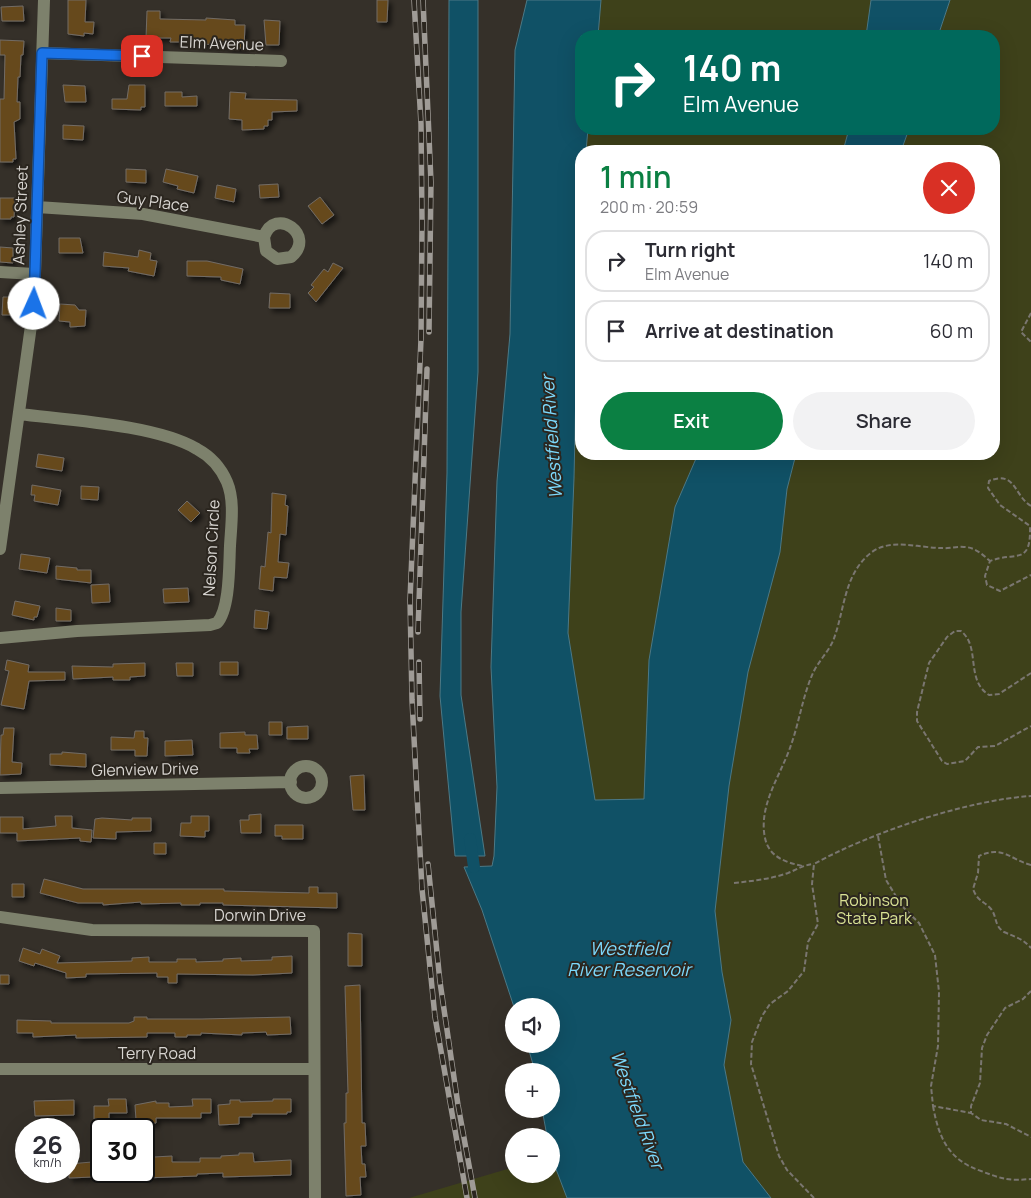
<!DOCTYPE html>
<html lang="en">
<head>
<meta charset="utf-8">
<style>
  body { margin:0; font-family:Manrope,sans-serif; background:#f2f2f3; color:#2b2b33; height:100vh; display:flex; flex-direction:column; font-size:19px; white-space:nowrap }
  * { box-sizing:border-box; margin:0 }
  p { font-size:16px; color:#7c7c81 }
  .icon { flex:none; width:28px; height:28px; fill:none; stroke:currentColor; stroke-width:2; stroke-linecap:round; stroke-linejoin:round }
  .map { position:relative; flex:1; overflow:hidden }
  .side { position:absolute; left:575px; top:145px; width:425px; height:315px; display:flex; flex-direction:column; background:#fff; border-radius:20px; box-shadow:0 5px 20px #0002 }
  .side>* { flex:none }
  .top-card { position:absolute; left:575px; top:30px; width:425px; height:105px; border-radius:20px; box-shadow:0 5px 20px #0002; background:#00695c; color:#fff; overflow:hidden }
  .controls { position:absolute; left:505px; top:998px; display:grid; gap:10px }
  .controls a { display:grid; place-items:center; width:55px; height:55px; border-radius:50%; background:#fff; box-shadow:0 5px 20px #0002; font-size:25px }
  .speed { position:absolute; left:15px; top:1118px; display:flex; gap:10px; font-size:25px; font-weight:700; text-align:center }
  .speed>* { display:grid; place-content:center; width:65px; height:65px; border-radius:50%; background:#fff; box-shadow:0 5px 20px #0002; line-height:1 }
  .speed small { font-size:12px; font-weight:400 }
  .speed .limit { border:2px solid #111; border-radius:8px; background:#fff; color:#111 }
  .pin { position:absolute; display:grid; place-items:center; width:42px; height:42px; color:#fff; margin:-21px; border-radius:10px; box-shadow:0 2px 8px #0006 }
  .me { position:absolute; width:55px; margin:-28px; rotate:2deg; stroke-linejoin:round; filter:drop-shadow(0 0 4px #0008) }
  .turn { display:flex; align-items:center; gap:18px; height:105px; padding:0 25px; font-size:22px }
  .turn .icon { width:65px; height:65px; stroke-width:2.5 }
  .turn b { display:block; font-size:35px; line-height:42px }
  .round { display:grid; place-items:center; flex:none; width:52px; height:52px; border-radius:26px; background:#f2f2f3 }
  .headline { display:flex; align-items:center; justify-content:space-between; height:85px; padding:0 25px }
  h1 { font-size:30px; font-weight:600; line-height:38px; color:#0b8043 }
  .button { display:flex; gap:10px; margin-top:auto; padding:10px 25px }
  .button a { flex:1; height:58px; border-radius:30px; background:#0b8043; color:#fff; font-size:20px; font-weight:600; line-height:58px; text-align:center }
  .button a+a { background:#f2f2f3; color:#2b2b33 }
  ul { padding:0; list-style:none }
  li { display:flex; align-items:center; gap:15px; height:62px; margin:0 10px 8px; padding:0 15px; border:2px solid #e1e1e2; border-radius:20px }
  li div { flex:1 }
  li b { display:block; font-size:19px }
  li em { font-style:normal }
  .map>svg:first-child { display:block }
  .green { fill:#3e411a }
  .water { fill:#105166; stroke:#4c7986 }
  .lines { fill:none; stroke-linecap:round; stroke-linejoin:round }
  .canal { stroke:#105166; stroke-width:12 }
  .building { fill:#66481e; stroke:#726c65; filter:url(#shadow) }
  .path { stroke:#7a7670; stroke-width:2; stroke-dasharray:5 2.5; stroke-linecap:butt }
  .minor { stroke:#7d816c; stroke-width:12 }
  .rail-casing { stroke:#9f9b96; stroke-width:5.5 }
  .rail { stroke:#2b261f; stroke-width:4; stroke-dasharray:11; stroke-linecap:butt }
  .route-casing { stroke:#114b97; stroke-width:12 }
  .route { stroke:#1a73e8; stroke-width:9 }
  .labels { text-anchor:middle; stroke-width:4; stroke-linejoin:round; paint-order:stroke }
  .street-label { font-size:16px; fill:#d8d5d1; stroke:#2b261f }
  .park-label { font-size:16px; fill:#d9e294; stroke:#2b261f }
  .water-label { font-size:18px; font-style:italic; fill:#7cd8fb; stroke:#2b261f }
</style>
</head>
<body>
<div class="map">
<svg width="1031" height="1198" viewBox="0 0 1031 1198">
  <defs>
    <filter id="shadow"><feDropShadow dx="3.5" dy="3.5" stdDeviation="2.5" flood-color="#0009"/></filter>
  </defs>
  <rect width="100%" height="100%" fill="#353029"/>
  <path class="green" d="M601 0H871L866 36H598Z
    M950 0H1031V1198H771L743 1162 724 1065 731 1020 722 972 715 911 729 786 748 672 780 552 787 489 796 454H994V151H901L909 129H994V36H938Z
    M588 129H849L843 151H586Z
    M581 191V454H698L675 507 649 660 644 799 595 800 568 633Z
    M551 1156 567 1198H409L514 1167V1174H551Z"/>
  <path class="water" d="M449 0H478V372L461 612V695L485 856H455L440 696 447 473Z
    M527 0H601L598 36H581V129H588L586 151H581L574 478 568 633 595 800 644 799 649 660 675 507 698 454H796L787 489 780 552 748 672 729 786 715 911 722 972 731 1020 724 1065 743 1162 771 1198H567L551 1156V1136H547L542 1109H551V1071H535L527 1044H551V1006L514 1007 482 910 464 867 492 866 494 856 497 787 491 667 497 481 510 334 515 50Z
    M871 0H950L938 36H866Z
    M849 129H909L901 151H843Z"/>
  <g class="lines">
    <path class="canal" d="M470 839 474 867"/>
  </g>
  <path class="building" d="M68 0H86L85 22H94L93 34 84 33V36L68 34Z
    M377 0H388L387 22H377Z
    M23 6 24 21H2L1 7Z
    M147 11H160V19L206 20V18L235 20V25H245L244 48H227V45L199 44V42H170L171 38H146Z
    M264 20 280 21 279 45H266Z
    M0 40 24 41 23 55H21L20 77H18L17 102H20V119L14 122 16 159H13V162H0V99H4L5 55H0Z
    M63 85 85 86 86 102H65Z
    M129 85H145V107H141V110L112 109V99H127Z
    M165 92H182V97L197 96V106H165Z
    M230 92 246 93 245 99 297 100V111L272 112V120H268V126H264V129L242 130V120L229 119Z
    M63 125 84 126 83 140 63 139Z
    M126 169 146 170V183L126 182Z
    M166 169 198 176 194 193 177 189 178 186 163 182Z
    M278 184 279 197 260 198 259 185Z
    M217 185 236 189 234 202 215 198Z
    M320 197 334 215 322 224 308 206Z
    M0 198H15L14 217H11V219H0Z
    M59 238H80L83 253H59Z
    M0 247 13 248V263L0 262Z
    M139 250 151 253 150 260 157 261 154 276 128 271 129 268 103 266 104 252 138 257Z
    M187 261H207L243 269 240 284 221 280V277L187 276Z
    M333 263 343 268 316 302 308 293 314 287 311 285 324 269 328 272Z
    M270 293 290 294V308H269Z
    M3 297H14V303H18L17 315H2Z
    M60 304 75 305 79 310H86L85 326 70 327V322L59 321Z
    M38 454 64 458 62 471 36 467Z
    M32 485 61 490 58 505 34 501 35 495H31Z
    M81 486 99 487 98 500 81 499Z
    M272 493 286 495 285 505 288 506 286 535 280 534 278 562 289 563 287 578 274 577 273 591 259 589 261 566 265 567 268 532 271 533Z
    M187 501 200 513 191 522 178 510Z
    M21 554 50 558 47 573 19 569Z
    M56 566 77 568V570H91V583L56 579Z
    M109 584 110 602 92 603 91 585Z
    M188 588 189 602 164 603 163 589Z
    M15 601 40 606 37 617H34V620L12 615Z
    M56 608 71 610V621H56Z
    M255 610 269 612 267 629 254 628Z
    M7 660 29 665 28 672H65V680L29 681 24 709 1 705 9 671 5 670Z
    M220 662H238V675H220Z
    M145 663V676L130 677V680H113V677L73 679 72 666 113 667V664Z
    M176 663H193V676H177Z
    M269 722H282V735H269Z
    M308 726V739H287V727Z
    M4 728H14L12 762 22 763 21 774 0 775 1 735H3Z
    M135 731H144V738H148L147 756H135V750H111V737L134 738Z
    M245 732V735H257L258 749H249L250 753H237V748H220V733Z
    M192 740 193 755 165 756V741Z
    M62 752 86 754V767L50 765V754H62Z
    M364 775 365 810H353L350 776Z
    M261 814V833H241L240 820H249V815Z
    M55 816H72V828L92 830 91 842 80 841V838L17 841V833H0V817H23V829L56 826Z
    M191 816H209V831H205V837L180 836 181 823H191Z
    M102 818 132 820V818H151V831L116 832V839L93 838 95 819Z
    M275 825H303V839H282V836H275Z
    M154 843H166V854H154Z
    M44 879 83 889H224V891L309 893V887H318V893H337V908L223 905V903H200V905H181V903L141 904V902L103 905V903H78L40 893Z
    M12 884H24V897H12Z
    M348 933 362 934V966H348Z
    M23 948 40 954 42 949 60 956 57 963 132 961V958L149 957V962H177V959H196V962L223 961V959L241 958V961L272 960V957L292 956V973L253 975 177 974V983H168V977H157V973L86 974V977L66 978V973L35 963 34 966 19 961Z
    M0 975H9V984H0Z
    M360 985 362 1123H365L366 1146H361L362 1164H365L366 1177H360L361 1195 346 1196 344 1123H346V1093H348L345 986Z
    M134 1017H147V1019H201L290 1017 291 1034 267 1035 266 1032 242 1033V1035L201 1033V1035H187V1037H175V1033H147V1037L76 1038V1035L33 1037V1033H17V1020L51 1021V1023H129L134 1021Z
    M108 1099H126L127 1113H109V1119H94V1106H109Z
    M192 1099H211V1113H201V1118H156V1123L146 1124 145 1119 136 1120 135 1105 156 1101V1103H169V1107L193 1106Z
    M273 1099H291V1112H287V1114H252V1117H239V1124L219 1125 218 1105 230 1104V1100H240V1102L273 1101Z
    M74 1100V1115L35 1116 34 1101Z
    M239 1153H253L254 1162 291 1160V1175L223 1177V1173L197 1174V1176L144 1178V1164H154V1157L172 1156V1162H200V1158H221V1156L239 1155Z
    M92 1162 93 1177 69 1178V1164Z"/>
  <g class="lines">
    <path class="path" d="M1031 313 1021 332 1031 342
      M1031 506C1014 496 1016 470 989 481L988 488 1000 505 1030 526C1031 566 1017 551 990 561L985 576 987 585 1000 591 1031 575
      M1031 673 999 694 989 695C965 680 981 647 961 631H955L947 637 929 663 917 712V721L942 761 947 764 965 761 978 747 995 746 1031 726
      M878 836 886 880 902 906 919 923 935 955 939 992 938 1046 931 1086 933 1106 971 1113
      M1031 865C1011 860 1003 845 979 856L978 873 973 889C978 902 983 900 991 909 997 916 994 926 1004 932 1015 937 1022 938 1031 948
      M802 866C785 862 769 857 765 838 758 805 781 775 791 745 799 723 803 695 813 673 818 662 828 652 833 641 845 611 843 574 872 552 891 538 919 548 942 548 949 549 957 546 964 547 975 547 983 555 990 561
      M734 883C752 881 771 879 788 873 798 869 803 865 814 864
      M1031 991 1023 999 1005 1008 987 1035 982 1048 980 1083 971 1106V1113L981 1120 1006 1124 1031 1137
      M933 1106C939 1139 949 1160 981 1171 1002 1179 1008 1181 1031 1179
      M814 1198 787 1170 779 1156 751 1064 752 1042 762 1016 770 1004 788 991 804 971 808 942 818 924 812 884 814 864C870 833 967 800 1031 796"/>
    <path class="minor" d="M42 53 281 61
      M37 207 143 214 264 237 266 251 277 259 291 257C317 236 275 205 264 237
      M0 272 34 274
      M0 549 34 304 44 0
      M0 638 77 631 210 625 217 623C230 609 229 565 230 546 231 526 235 501 227 482 221 468 210 456 197 449 157 425 67 420 19 414
      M290 782a16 16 0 1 1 32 0a16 16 0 1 1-32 0Z
      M0 788 291 782
      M0 917 92 930 314 931 315 1198
      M0 1069H314"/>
    <g class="rail-casing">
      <path id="rail" d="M414 0 421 124 422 222 421 339 410 600 412 700 422 889 435 1017 467 1198
        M423 0 431 182 429 332
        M418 632 427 369
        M419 662 420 719
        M428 864 440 982 458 1105 475 1198"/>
    </g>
    <use href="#rail" class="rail"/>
  </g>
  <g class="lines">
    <g class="route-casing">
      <path id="route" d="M34 304 42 53 142 56"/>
    </g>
    <use href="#route" class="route"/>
  </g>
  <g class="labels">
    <g class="street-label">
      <text transform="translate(222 43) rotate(2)" y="6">Elm Avenue</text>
      <text transform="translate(153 201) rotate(8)" y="6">Guy Place</text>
      <text transform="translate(20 215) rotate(-88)" y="6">Ashley Street</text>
      <text transform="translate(211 548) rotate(-87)" y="6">Nelson Circle</text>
      <text transform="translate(145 769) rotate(-1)" y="6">Glenview Drive</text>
      <text x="260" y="921">Dorwin Drive</text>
      <text x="157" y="1059">Terry Road</text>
    </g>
    <g class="park-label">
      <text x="874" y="906">Robinson<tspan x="874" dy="18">State Park</tspan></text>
    </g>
    <g class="water-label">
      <text transform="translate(552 437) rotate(-94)" y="6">Westfield River</text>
      <text x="629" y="955">Westfield<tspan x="629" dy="21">River Reservoir</tspan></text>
      <text transform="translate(637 1110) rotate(70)" y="6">Westfield River</text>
    </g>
  </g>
</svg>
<div class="controls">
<a><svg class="icon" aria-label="sound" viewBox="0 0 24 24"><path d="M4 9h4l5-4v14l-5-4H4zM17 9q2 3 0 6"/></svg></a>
<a>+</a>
<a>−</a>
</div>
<div class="speed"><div>26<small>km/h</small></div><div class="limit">30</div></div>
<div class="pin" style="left:142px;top:56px;background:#d93025"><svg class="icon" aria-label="arrive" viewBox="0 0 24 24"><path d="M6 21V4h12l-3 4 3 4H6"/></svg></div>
<svg class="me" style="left:34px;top:304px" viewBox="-20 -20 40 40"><circle r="19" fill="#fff"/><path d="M0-13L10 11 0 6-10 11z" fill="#1a73e8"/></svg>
<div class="top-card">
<div class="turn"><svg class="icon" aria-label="right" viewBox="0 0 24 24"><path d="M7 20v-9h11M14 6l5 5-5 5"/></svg><div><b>140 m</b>Elm Avenue</div></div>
</div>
<section class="side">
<div class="headline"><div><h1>1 min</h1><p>200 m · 20:59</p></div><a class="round" style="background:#d93025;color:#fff"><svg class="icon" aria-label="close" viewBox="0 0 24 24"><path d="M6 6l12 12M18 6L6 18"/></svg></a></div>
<ul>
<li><svg class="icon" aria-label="right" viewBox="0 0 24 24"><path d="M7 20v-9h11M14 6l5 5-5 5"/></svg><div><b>Turn right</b><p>Elm Avenue</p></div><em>140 m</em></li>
<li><svg class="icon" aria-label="arrive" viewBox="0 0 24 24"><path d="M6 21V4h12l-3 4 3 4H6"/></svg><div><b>Arrive at destination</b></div><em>60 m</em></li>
</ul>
<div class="button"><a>Exit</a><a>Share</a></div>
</section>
</div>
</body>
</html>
